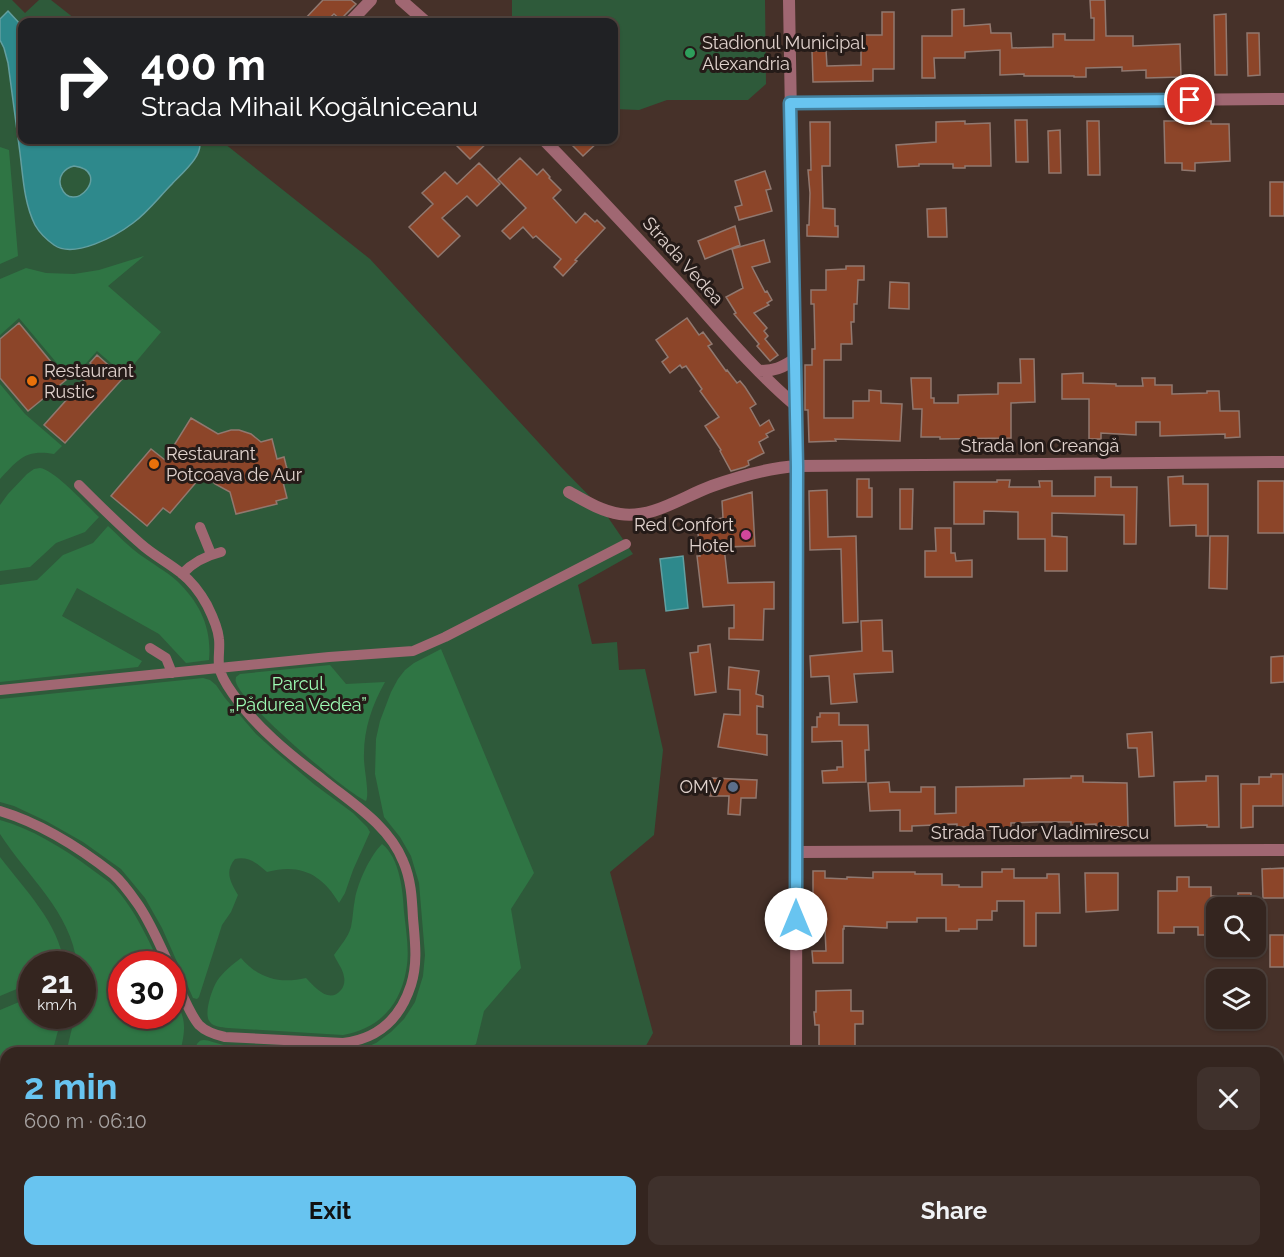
<!DOCTYPE html>
<html lang="en">
<head>
<meta charset="utf-8">
<style>
  body { margin:0; font-family:Raleway,sans-serif; background:#3f312c; color:#f1f3f6; height:100vh; display:flex; flex-direction:column; font-size:22px; white-space:nowrap }
  * { box-sizing:border-box; margin:0 }
  p { font-size:20px; color:#a9a5a4 }
  .icon { flex:none; width:33px; height:33px; fill:none; stroke:currentColor; stroke-width:2; stroke-linecap:round; stroke-linejoin:round }
  .map { position:relative; flex:1; overflow:hidden }
  .sheet { position:absolute; left:0px; top:1047px; width:1284px; height:210px; display:flex; flex-direction:column; background:#34251f; border-radius:18px 18px 0 0; box-shadow:0 2px 4px #0004,0 0 0 2px #4e423d }
  .sheet>* { flex:none }
  .guide { position:absolute; left:18px; top:18px; width:600px; height:126px; border-radius:12px; box-shadow:0 2px 4px #0004,0 0 0 2px #4e423d; background:#202124; color:#fff; overflow:hidden }
  .tools { position:absolute; left:1206px; top:897px; display:grid; gap:12px }
  .tools a { display:grid; place-items:center; width:60px; height:60px; border-radius:12px; background:#34251f; box-shadow:0 2px 4px #0004,0 0 0 2px #4e423d; font-size:30px }
  .speed { position:absolute; left:18px; top:951px; display:flex; gap:12px; font-size:30px; font-weight:700; text-align:center }
  .speed>* { display:grid; place-content:center; width:78px; height:78px; border-radius:50%; background:#34251f; box-shadow:0 2px 4px #0004,0 0 0 2px #4e423d; line-height:1 }
  .speed small { font-size:15px; font-weight:400 }
  .speed .limit { border:9px solid #d22; background:#fff; color:#111 }
  .pin { position:absolute; display:grid; place-items:center; width:51px; height:51px; color:#fff; margin:-26px; border:3px solid #fff; border-radius:50%; box-shadow:0 2px 6px #0007 }
  .me { position:absolute; width:66px; margin:-33px; rotate:0deg; stroke-linejoin:round; filter:drop-shadow(0 0 4px #0008) }
  .turn { display:flex; align-items:center; gap:21px; height:126px; padding:0 24px; font-size:27px }
  .turn .icon { width:78px; height:78px; stroke-width:2.5 }
  .turn b { display:block; font-size:42px; line-height:51px }
  .round { display:grid; place-items:center; flex:none; width:63px; height:63px; border-radius:12px; background:#3f312c }
  .summary { display:flex; align-items:center; justify-content:space-between; height:102px; padding:0 24px }
  h1 { font-size:36px; font-weight:700; line-height:45px; color:#68c4f0 }
  .cta { display:flex; gap:12px; margin-top:auto; padding:12px 24px }
  .cta a { flex:1; height:69px; border-radius:12px; background:#68c4f0; color:#111; font-size:24px; font-weight:700; line-height:69px; text-align:center }
  .cta a+a { background:#3f312c; color:#f1f3f6 }
  .map>svg:first-child { display:block }
  .green { fill:#2e5a3a; fill-rule:evenodd }
  .forest { fill:#2f7544 }
  .water { fill:#2e898c; stroke:#639fa0; stroke-width:1.5; fill-rule:evenodd }
  .building { fill:#8c4529; stroke:#91786f; stroke-width:1.5 }
  .lines { fill:none; stroke-linecap:round; stroke-linejoin:round }
  .pedestrian { stroke:#a06772; stroke-width:10 }
  .minor { stroke:#a06772; stroke-width:12 }
  .route-casing { stroke:#447f9c; stroke-width:15 }
  .route { stroke:#68c4f0; stroke-width:10 }
  .leisure-dot { fill:#2e9e5b; stroke:#251b18; stroke-width:2 }
  .food-dot { fill:#e8710a; stroke:#251b18; stroke-width:2 }
  .hotel-dot { fill:#d1479c; stroke:#251b18; stroke-width:2 }
  .service-dot { fill:#5c6f8a; stroke:#251b18; stroke-width:2 }
  .labels { text-anchor:middle; stroke-width:6; stroke-linejoin:round; paint-order:stroke }
  .poi-label { font-size:18px; fill:#e0d2cd; stroke:#251b18; text-anchor:start }
  .street-label { font-size:18px; fill:#e0d2cd; stroke:#251b18 }
  .park-label { font-size:18px; fill:#9dfcb4; stroke:#251b18 }
</style>
</head>
<body>
<div class="map">
<svg width="1284" height="1257" viewBox="0 0 1284 1257">
  <rect width="100%" height="100%" fill="#463129"/>
  <path class="green" d="M0 0H12L25 13 39 0H51L79 22H22V140H220L370 259 561 467 603 510 633 554 578 585 592 644 617 642 619 670 645 669 663 750 654 835 610 872 653 1033 642 1053H6V1228H0ZM32 964H82V1016H32ZM122 964H172V1016H122Z
    M512 0H765L766 84 748 100H667L639 110 614 109V22H512Z"/>
  <path class="forest" d="M0 147 9 150 18 256 0 264Z
    M144 256 108 286 161 332 125 375 97 351 71 380 19 318 0 335V279L26 268 46 273 74 274 99 270Z
    M0 384 25 414 62 446 54 454C25 449 18 460 0 479Z
    M40 468C55 470 86 505 99 517L85 532 56 543 30 567 0 571V505L8 494 27 474 34 469Z
    M108 526C118 535 128 546 139 554 151 563 166 571 177 581 200 603 212 628 209 660L186 663 159 634 77 588 62 616 142 661 138 667 0 682V585L37 580 63 555 93 543Z
    M441 649 534 873 511 909 521 968 484 1011 476 1044 461 1053H194C198 1032 208 1042 224 1045L344 1052 360 1050 376 1043 391 1032 404 1019 415 1002 423 976 425 955 419 883 411 856 400 837 384 817 375 774 376 739 380 721 391 692 398 679 405 670 414 663Z
    M330 665 346 684 385 682C372 705 364 729 364 754 363 766 370 793 366 801 345 792 239 701 236 682 235 680 236 679 236 677L240 674Z
    M203 678 210 680 216 685 225 698 256 734 277 753 315 785 353 813 367 827 370 832 353 870 345 893 339 903C322 874 300 863 267 872 257 863 248 856 235 859 224 872 231 883 238 895L231 912 222 925 199 997 197 999 193 998 162 928 145 898 121 869 83 842 46 821 14 806 0 802V699Z
    M0 820C32 829 63 848 90 868 96 873 103 877 109 882 132 903 147 937 160 964H122V1016H172L173 993C185 1019 187 1024 180 1053H66L75 1016H82V964H77C71 912 27 876 0 834Z
    M382 844C400 858 403 891 404 912 406 931 410 952 406 971 400 1006 378 1029 343 1035L228 1028C221 1027 214 1027 210 1022 203 1015 212 989 217 981 222 973 233 964 241 958 259 979 280 984 306 978 314 986 329 1005 341 990 344 987 345 981 344 977 343 969 337 962 334 955 340 946 348 938 351 927 353 918 353 908 355 899 358 882 370 856 382 844Z
    M0 857C24 889 59 923 64 964H32L31 983 0 996Z
    M31 997 32 1016H62L52 1053H6V1110L0 1112V1010Z
    M6 1130V1228H0V1132Z"/>
  <path class="water" d="M8 11 22 26V140H199C205 155 181 174 172 184 159 197 148 212 133 223 116 236 74 259 54 245 47 240 39 232 35 225 24 203 23 177 20 153 16 123 12 93 8 63L4 48 0 40V19ZM74 166C113 171 73 217 61 187 57 176 65 168 74 166Z
    M683 556 688 608 666 611 660 559Z"/>
  <path class="building" d="M323 0H351L356 4 344 16 342 21 334 14 325 22H302Z
    M1090 0H1105L1106 36H1133V46L1180 44 1181 77 1146 78V70L1122 71V67L1086 68V77H1074V76H1024V74L1000 75V50L965 52V58H934L935 78H922V36H952V10L964 9V26L990 24 991 33H1011L1012 48 1053 47V34H1065V40H1094V18H1091Z
    M882 12H894V69H873V81L813 82 812 51 826 50 827 66 861 65V35H882Z
    M1226 14 1227 75H1215L1214 15Z
    M1247 33H1259L1260 75 1248 76Z
    M1183 118 1196 119V121H1211V124H1229L1230 161 1195 163V171L1182 170V163H1165L1164 121H1183Z
    M1015 120H1027L1028 162H1016Z
    M965 121V124L990 123 991 166H965V168H953V164H919V166L898 167 896 145 936 142V122Z
    M1087 121H1099L1100 175H1088Z
    M810 122H830V166H822L823 208 835 209V226H838V237L807 236V225H809L810 193 808 170H811Z
    M1060 130 1061 173H1049L1048 131Z
    M451 140H490L470 159Z
    M567 140H600L583 156Z
    M520 158 537 175 543 169 550 177 549 178 561 190 553 198 576 223 585 213 595 222 597 220 605 228 575 260 577 261 563 276 554 267 561 259 536 236 533 238 523 227 510 239 502 231 526 208 498 179Z
    M479 163 500 184 477 206 467 196 442 218 460 236 438 257 409 227 433 204 422 193 445 172 457 184Z
    M765 171 771 189 766 190 772 211 739 220 735 207 742 205 735 181Z
    M1270 182H1284V216H1270Z
    M946 208 947 237H928L927 209Z
    M735 226 740 245 705 259 698 241Z
    M764 240 770 262 752 267 765 292 767 291 772 300 767 303 769 305 754 313 767 328 764 331 768 336 765 339 778 355 770 361 757 346 759 344 734 314 736 313 726 297 743 288 732 249Z
    M846 266H864V280H858L857 304H854V322H851L852 344H841V360H824V418H853V401H869V390L881 391V403L902 404 900 441 835 439 836 441 809 442 808 410H805V365H812V349H815L814 304H811V290H826V270L846 269Z
    M890 282 909 283V309L889 308Z
    M687 318 699 335 703 332 712 344 708 346 726 371 727 370 737 383 740 381 745 387 756 404 750 408 760 426 769 420 774 430 766 434 768 437 759 442 764 453 748 461 749 465 745 467 731 471 720 451 721 450 705 426 719 417 700 391 702 389 686 366 682 368 680 365 670 373 662 362 668 357 656 340Z
    M19 323 66 380 28 411 0 378V339Z
    M97 355 123 378 65 443 44 425 95 368 90 363Z
    M1020 359H1034L1035 402 1011 403V438L940 439V437H921L922 409H913L911 378H931V398H934V403H958V395L998 394V383H1021Z
    M1083 373V383L1116 384V386H1143L1142 378H1155V385H1172V394L1207 393V391H1219L1220 411H1239L1240 437 1225 438V434L1160 436V422H1136V435L1101 433V439H1089V399H1062V374Z
    M191 418 218 434 231 430H239L251 434 261 442 272 439 277 459 284 457 286 465 288 472 281 474 287 498 276 501 277 504 236 514 230 492 215 484 204 473 170 513 163 508 147 526 111 496 151 449 165 460Z
    M1183 476V484H1208V536H1196V525L1170 526 1168 477Z
    M1095 477H1111V487H1137L1136 544H1124V515L1052 513V536L1067 537V571H1045V539H1018V512L984 511V524H954V482H997V480H1010L1009 487H1040L1039 481H1052V496H1095Z
    M857 479H869V488H872V517H857Z
    M1258 481H1284V533H1258Z
    M900 489H913L912 529H900Z
    M827 490 828 537 856 536 858 622 843 623 841 549 810 550 809 491Z
    M752 492 755 546 724 547 728 583 774 582V609H764L763 640 729 639V628H734V605L703 607 697 556H700L697 522 723 518 722 501Z
    M935 528H951V553H955L956 561 972 560V577H925V551H936Z
    M1210 536H1228L1227 589 1209 588Z
    M882 620 883 651H892L893 672 854 674 857 702 831 704 829 676 811 677 810 656 862 651 861 621Z
    M710 644 716 692 695 695 690 653 698 652V646Z
    M1284 656V682L1271 683V657Z
    M729 667 759 671 756 694 763 696V707L757 706V734L767 735V755L718 747 724 714 740 715V690L728 689Z
    M820 713H839V725H868L869 750H865L866 782 823 783 822 771 837 770V767H843L842 741 812 742V727H817V717H820Z
    M1152 732 1154 776 1139 777 1137 748H1128L1127 734Z
    M1271 774H1283V806H1253V827L1241 828V784H1259V777H1271Z
    M1071 776H1083V782L1127 783 1128 827 1096 826V824L1071 825V822H1037L1011 823V830H979V827H957V824L912 826V831H900V810L870 811 868 783 889 782 890 792H921V787H935V814L956 813V787L1024 786V779L1071 778Z
    M1206 776H1218L1219 827H1207V825L1175 826 1174 782 1206 781Z
    M711 778 757 780 756 798H741L740 815 728 814 729 796H710Z
    M1284 868V898H1263L1262 869Z
    M1002 869H1014V878H1047V874H1059L1060 913H1036V946H1024V901H997V911H992V920H977V929H959V931H946V918H917V922H887V928L844 926V929H843V963H813L812 951H826L825 929H813V871H825V878L847 879V877L873 878V872H915V874H942V885H959V887H982V872H1002Z
    M1085 873H1118V910L1086 912Z
    M1177 877H1189V887H1211V896H1238V893H1251V908H1216V935H1198V927H1174V933H1158V891H1177Z
    M1270 935H1284V967H1270Z
    M851 990V1011H863V1024H855V1053H819V1025H815L814 1012H816V991Z"/>
  <g class="lines">
    <path class="pedestrian" d="M79 485C99 505 119 525 141 544 153 555 169 563 181 573 191 581 201 594 207 605 212 615 218 627 219 639 220 648 218 657 219 666 220 674 228 687 233 694 256 727 289 754 321 778 350 802 388 824 403 861 411 879 412 898 413 918 415 941 418 963 411 985 400 1019 378 1039 343 1043L225 1037C216 1035 206 1032 199 1025 188 1012 180 988 172 972
      M200 527 211 554
      M182 574C193 562 205 556 221 552
      M150 648 166 658 172 673
      M0 690 329 657 413 651 445 637 626 544
      M0 811C40 823 80 848 113 874 122 882 130 893 137 903 150 921 159 944 169 964"/>
    <path class="minor" d="M401 0 426 22
      M789 0 797 466 796 1053
      M350 22 371 0
      M790 103 1284 99
      M544 140C592 189 638 239 685 290 720 329 755 371 795 405
      M759 371C774 371 782 368 795 359
      M569 492C585 501 601 511 620 514 652 519 682 497 712 486 740 476 767 468 797 466L1284 462
      M797 852 1284 850
      M1278 1241H1284
      M795 1251V1257
      M85 1257V1251
      M291 1257 294 1251
      M498 1257V1251"/>
  </g>
  <g class="lines">
    <g class="route-casing">
      <path id="route" d="M796 919 797 466 790 103 1190 100"/>
    </g>
    <use href="#route" class="route"/>
  </g>
  <circle class="leisure-dot" cx="690" cy="53" r="6"/>
  <g class="food-dot">
    <circle cx="32" cy="381" r="6"/>
    <circle cx="154" cy="464" r="6"/>
  </g>
  <circle class="hotel-dot" cx="746" cy="535" r="6"/>
  <circle class="service-dot" cx="733" cy="787" r="6"/>
  <g class="labels">
    <g class="poi-label">
      <text x="702" y="49">Stadionul Municipal<tspan x="702" dy="21">Alexandria</tspan></text>
      <text x="44" y="377">Restaurant<tspan x="44" dy="21">Rustic</tspan></text>
      <text x="166" y="460">Restaurant<tspan x="166" dy="21">Potcoava de Aur</tspan></text>
      <text x="734" y="531" text-anchor="end">Red Confort<tspan x="734" dy="21">Hotel</tspan></text>
      <text x="721" y="793" text-anchor="end">OMV</text>
    </g>
    <g class="street-label">
      <text transform="translate(683 261) rotate(48)" y="6">Strada Vedea</text>
      <text x="1040" y="452">Strada Ion Creangă</text>
      <text x="1040" y="839">Strada Tudor Vladimirescu</text>
    </g>
    <g class="park-label">
      <text x="298" y="690">Parcul<tspan x="298" dy="21">„Pădurea Vedea”</tspan></text>
    </g>
  </g>
</svg>
<div class="tools">
<a><svg class="icon" aria-label="search" viewBox="0 0 24 24"><circle cx="10" cy="10" r="6"/><path d="M15 15l6 6"/></svg></a>
<a><svg class="icon" aria-label="layers" viewBox="0 0 24 24"><path d="M12 4l9 5-9 5-9-5zM3 14l9 5 9-5"/></svg></a>
</div>
<div class="speed"><div>21<small>km/h</small></div><div class="limit">30</div></div>
<div class="pin" style="left:1190px;top:100px;background:#d93025"><svg class="icon" aria-label="arrive" viewBox="0 0 24 24"><path d="M6 21V4h12l-3 4 3 4H6"/></svg></div>
<svg class="me" style="left:796px;top:919px" viewBox="-20 -20 40 40"><circle r="19" fill="#fff"/><path d="M0-13L10 11 0 6-10 11z" fill="#68c4f0"/></svg>
<div class="guide">
<div class="turn"><svg class="icon" aria-label="right" viewBox="0 0 24 24"><path d="M7 20v-9h11M14 6l5 5-5 5"/></svg><div><b>400 m</b>Strada Mihail Kogălniceanu</div></div>
</div>
<section class="sheet">
<div class="summary"><div><h1>2 min</h1><p>600 m · 06:10</p></div><a class="round"><svg class="icon" aria-label="close" viewBox="0 0 24 24"><path d="M6 6l12 12M18 6L6 18"/></svg></a></div>
<div class="cta"><a>Exit</a><a>Share</a></div>
</section>
</div>
</body>
</html>
